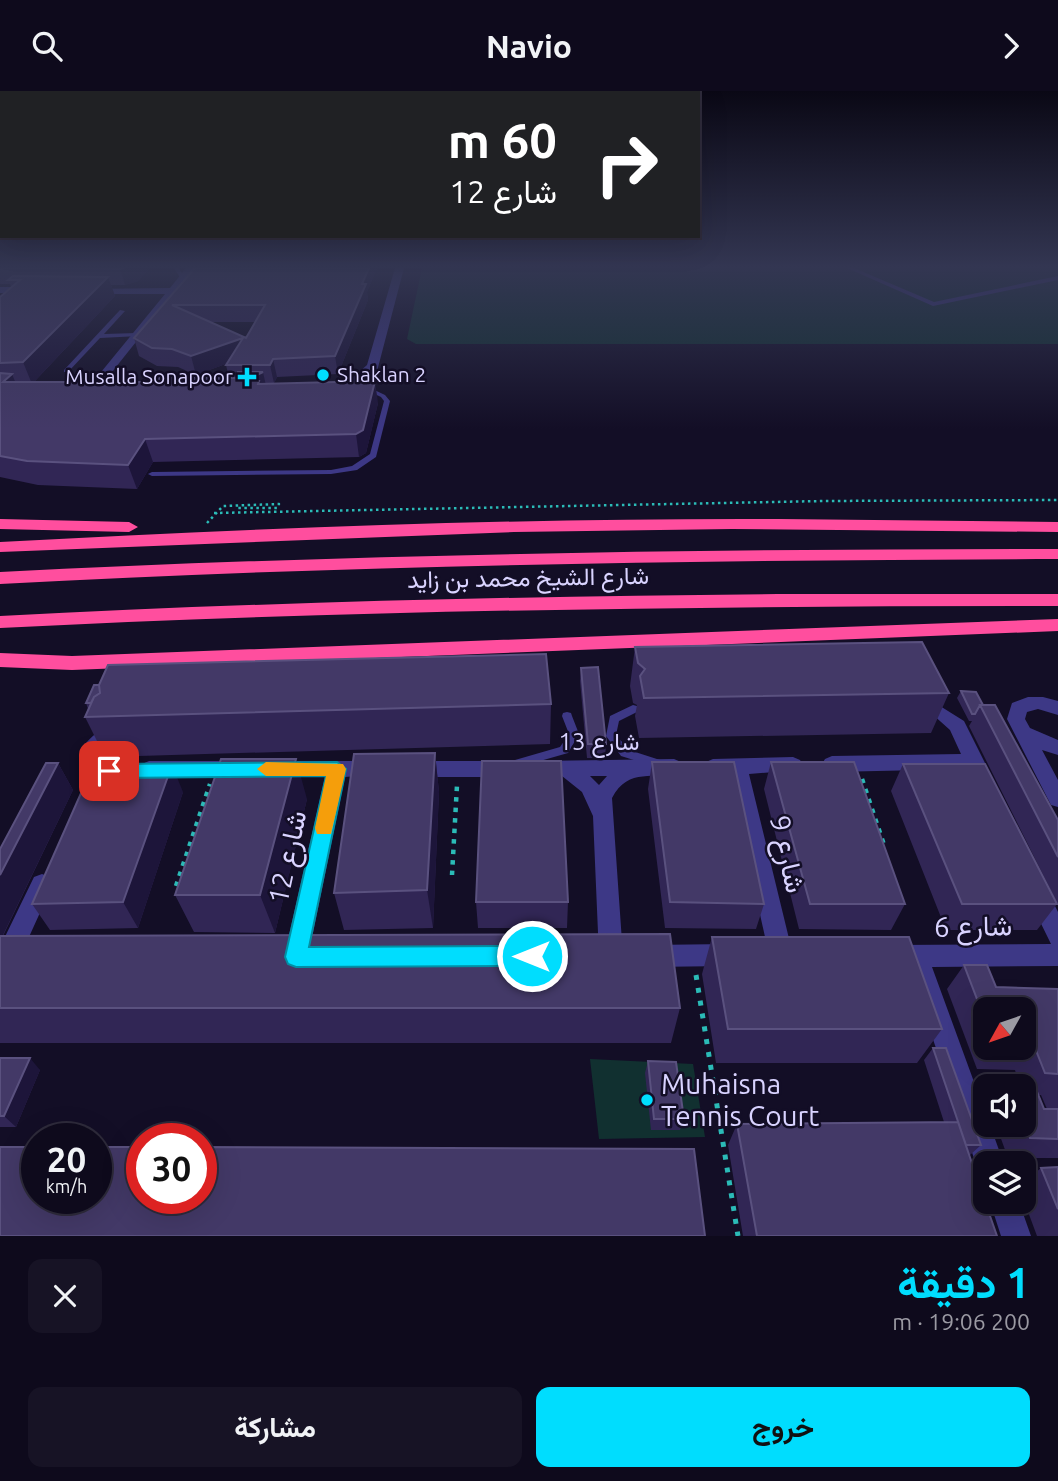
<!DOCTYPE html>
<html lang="ar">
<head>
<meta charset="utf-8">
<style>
  body { margin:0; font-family:Ubuntu,Vazirmatn,sans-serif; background:#171325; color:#f1f3f6; direction:rtl; height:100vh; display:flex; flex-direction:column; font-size:26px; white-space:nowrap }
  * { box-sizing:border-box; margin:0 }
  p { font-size:23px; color:#9b9aa3 }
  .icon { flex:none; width:38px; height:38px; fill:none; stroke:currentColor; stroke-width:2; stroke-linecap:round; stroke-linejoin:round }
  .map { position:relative; height:1145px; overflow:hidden; direction:ltr }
  .drawer { display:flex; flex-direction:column; background:#0e0a1c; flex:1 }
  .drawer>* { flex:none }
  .banner { position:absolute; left:0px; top:0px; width:700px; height:147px; box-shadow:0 7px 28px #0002,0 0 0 2px #2e2b3b; direction:rtl; background:#202124; color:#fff; overflow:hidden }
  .needle { width:46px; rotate:230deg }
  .buttons { position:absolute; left:973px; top:906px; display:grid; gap:14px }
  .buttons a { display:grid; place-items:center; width:63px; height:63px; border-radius:14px; background:#0e0a1c; box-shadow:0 7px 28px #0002,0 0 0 2px #2e2b3b; font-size:35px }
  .speed { position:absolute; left:21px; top:1032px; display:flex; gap:14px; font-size:35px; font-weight:700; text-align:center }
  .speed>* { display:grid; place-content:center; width:91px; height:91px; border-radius:50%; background:#0e0a1c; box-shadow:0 7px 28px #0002,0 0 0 2px #2e2b3b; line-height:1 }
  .speed small { font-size:18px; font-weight:400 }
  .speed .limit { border:10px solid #d22; background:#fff; color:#111 }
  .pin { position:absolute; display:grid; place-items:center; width:60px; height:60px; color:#fff; margin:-30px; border-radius:14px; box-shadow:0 4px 10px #0006 }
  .me { position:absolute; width:77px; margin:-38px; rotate:270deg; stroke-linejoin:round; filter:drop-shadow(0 0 5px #0008) }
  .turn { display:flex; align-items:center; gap:24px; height:147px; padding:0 28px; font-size:32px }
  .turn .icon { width:91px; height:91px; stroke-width:2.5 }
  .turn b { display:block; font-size:49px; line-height:60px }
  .round { display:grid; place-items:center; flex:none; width:74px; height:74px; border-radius:14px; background:#171325 }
  .overview { display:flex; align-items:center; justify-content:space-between; height:119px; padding:0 28px }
  h1 { font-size:42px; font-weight:700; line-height:52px; color:#00ddfe }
  .primary-button { display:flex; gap:14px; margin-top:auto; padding:14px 28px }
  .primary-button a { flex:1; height:80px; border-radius:14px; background:#00ddfe; color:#111; font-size:28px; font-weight:700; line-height:80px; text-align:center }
  .primary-button a+a { background:#171325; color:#f1f3f6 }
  header { display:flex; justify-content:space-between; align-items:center; height:91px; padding:0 28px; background:#0e0a1c; font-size:32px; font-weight:700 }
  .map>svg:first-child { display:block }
  .green { fill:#113030 }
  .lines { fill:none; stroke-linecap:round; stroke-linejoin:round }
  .path-far2 { stroke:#2bbbb7; stroke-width:2.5; stroke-dasharray:2.5 3.5; stroke-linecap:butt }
  .path-far1 { stroke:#2bbbb7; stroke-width:4.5; stroke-dasharray:4.5 6; stroke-linecap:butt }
  .path { stroke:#2bbbb7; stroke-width:5; stroke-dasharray:5 8; stroke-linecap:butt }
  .lane { fill:#3d3886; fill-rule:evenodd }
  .street { fill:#3d3886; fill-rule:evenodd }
  .highway { fill:#ff4e9e; fill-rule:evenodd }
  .wall { fill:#312655; fill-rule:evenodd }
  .shaded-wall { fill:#1d153a }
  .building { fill:#433967; stroke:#5a517f; stroke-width:2; fill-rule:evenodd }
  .route { fill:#00ddfe; stroke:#0090a5; stroke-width:2 }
  .slow { fill:#f59e0b }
  .poi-dot { fill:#00ddfe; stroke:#130e26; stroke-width:2.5 }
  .labels { text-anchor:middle; stroke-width:5; stroke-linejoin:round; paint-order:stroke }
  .far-poi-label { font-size:21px; fill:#d9d3ff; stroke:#130e26; text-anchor:start }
  .street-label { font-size:24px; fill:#d9d3ff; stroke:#130e26 }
  .near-street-label { font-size:28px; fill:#d9d3ff; stroke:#130e26 }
  .near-poi-label { font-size:28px; fill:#d9d3ff; stroke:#130e26; text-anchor:start }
</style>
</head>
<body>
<header><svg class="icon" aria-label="forward" viewBox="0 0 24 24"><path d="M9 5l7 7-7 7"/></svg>Navio<svg class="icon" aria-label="search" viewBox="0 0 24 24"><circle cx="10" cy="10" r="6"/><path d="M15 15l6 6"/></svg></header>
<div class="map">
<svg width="1058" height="1145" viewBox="0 0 1058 1145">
  <rect width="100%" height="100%" fill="#130e26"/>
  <path class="green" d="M422 177H1058V253H416L407 248Z
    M590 968 693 973 705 1046 599 1048Z"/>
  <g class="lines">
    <path class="path-far2" d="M214 422 823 410 1058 409
      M207 432 223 415 279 413 277 417H238"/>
    <path class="path-far1" d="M862 688 885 757
      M452 784 457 694
      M176 795 210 693"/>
    <path class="path" d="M696 884 738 1145"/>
    <path class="lane" d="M174 177H179L185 188H181Z
      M847 177H854L934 211 1058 185V189L933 215Z
      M120 219 125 220 104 243 137 242 139 243V245L100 247 68 281H64V279Z
      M366 295 385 304 390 310 376 366 357 379 331 383 152 385 148 383 152 381 331 379 352 375 370 363 384 310 381 306 364 298 363 297Z
      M633 614 637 615 638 618 637 621 619 630 616 644 629 659 660 669 661 672 660 675 656 676 621 665 606 645 610 625Z
      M567 621 571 622 572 625 579 643 568 662 519 676 515 675 514 672 515 669 560 656 569 643 562 625 563 622Z
      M106 637 110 638 111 641C102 652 91 656 89 672L103 682 104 685 103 688 99 689 80 677C76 659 90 644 106 637Z"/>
    <path class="street" d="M186 177H195L96 301H88V297L165 203H89L84 200 86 198 170 197Z
      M395 177H404L375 288 369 291 364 288 338 299H330V295L351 288 367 274Z
      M0 196H29L34 199 29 202H0Z
      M1028 606H1043L1058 610V624L1038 618 1027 621 1025 628 1030 637 1058 649V664L1042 659 1058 689V716L1051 714 1007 628 1012 612Z
      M940 615 964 630 988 678 985 683 978 686 971 683 968 678 832 681 825 678 822 673 825 668 832 665 961 663 950 639 931 622 933 617Z
      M793 666 800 669 803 674 800 679 749 683 793 864 789 872 781 875 773 872 769 864 729 683 706 681 703 676 706 671 713 668Z
      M674 668 681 671 684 676 681 681C654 690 629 675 612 707L623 865 619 873 611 876 603 873 599 865 593 725 582 701 562 685 531 683 528 678 531 673 538 670ZM590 685H607L599 694Z
      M149 670H240L247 673 250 678 247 683 240 686H149L142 683 139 678 142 673Z
      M275 670H373L380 673 383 678 380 683 345 686 308 866 304 874 296 877 288 874 284 866 325 686 268 683 265 678 268 673Z
      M415 670H503L510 673 513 678 510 683 503 686H415L408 683 405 678 408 673Z
      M42 783 50 786 53 793 9 890 0 893V856L34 786Z
      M1038 794 1046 797 1058 821V875L932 876 985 1021V1034H990L1004 1073H985V1085L980 1083 976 1073 908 876 886 873 882 865 886 857 894 854 1051 853 1027 804 1030 797Z
      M729 853 737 856 741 864 737 872 729 875 649 876 641 873 637 865 641 857 649 854Z
      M990 1111H1019L1031 1145H1001Z"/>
    <path class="highway" d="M0 428 129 431 138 436 129 441 0 438Z
      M779 428 1058 431V441L732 438 514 441 0 461V451C260 437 519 427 779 428Z
      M1058 458V468C705 469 353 474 0 493V481C353 463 705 458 1058 458Z
      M793 503H1058V515C705 515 353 519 0 537V525C264 511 529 505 793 503Z
      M1058 528V540L72 579 0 576V562L72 565Z"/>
  </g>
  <path class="wall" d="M0 177H150L138 190 125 194H111L115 205 34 291H157L229 287 226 274 228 272 196 284 178 276 157 275 139 265 134 247 195 177H377L367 201 368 209 338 283 277 286 274 292 378 312 366 362 359 366 153 371 137 398 38 394 0 386V206L11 197 10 193H0ZM209 231H255L246 247Z
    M635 556 949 602 931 642 639 647 635 625 637 614 633 612 630 595Z
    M581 577 606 653 605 667H587L580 590Z
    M961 600 983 614 1058 729V814L969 635 972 630H969L957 607Z
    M86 612 551 613 550 653 105 666 85 626 88 618Z
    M435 662 439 701 433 837 344 839 334 802Z
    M652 671 764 813 756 838 665 837 648 698Z
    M771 671 905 813 891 839 799 838 764 698Z
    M58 672 73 699 3 845 680 917 671 952H0V758Z
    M903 673 1057 813 1037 839H946L891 700Z
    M183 701 138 837 50 839 32 813Z
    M307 708 275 842 194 841 175 804Z
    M476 811H568L567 837H478Z
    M712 846 942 938 917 972H716L702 883Z
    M964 874 996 896 1058 898V1067H1008L996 1034H1024V996H997L1006 986H1017L1015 979 977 978 947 898ZM985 919 1024 957H985ZM1039 1004H1041L1047 1018H1044Z
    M933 957 981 1054 969 1065 977 1112 997 1145H743L728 1054 737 1033 944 1031 924 969Z
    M0 967 40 979 16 1036H0Z
    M648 970 684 1028 680 1039H651L645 982Z
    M1058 1076V1145H1037L1024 1110V1091L1041 1077Z"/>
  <path class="shaded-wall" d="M124 177H150L138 190 125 194 120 178Z
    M369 177H377L367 201 368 209 338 283 335 265Z
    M108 186 115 205 32 293 23 271Z
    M243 247 247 265 196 284 191 265Z
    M273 268 277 286 274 292 270 274Z
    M263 281 268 304 256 310 251 287Z
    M12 283 21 305 3 291Z
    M375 290 378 312 366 362 359 366 356 343Z
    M145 348 153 371 137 398 128 374Z
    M435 662 439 701 433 837 427 799Z
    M296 668 307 708 275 842 260 804Z
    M58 672 73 699 0 850V784Z
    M172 674 183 701 138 837 123 811Z
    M30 967 40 979 16 1036 4 1025Z"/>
  <path class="building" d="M0 177H124L120 178Z
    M195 177H369L362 193H366L335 265 273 268 270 274H226L243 247 191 265 172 258 152 257 134 247ZM172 214H265L246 247Z
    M13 185 108 186 23 271 0 272V206L20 189H8Z
    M237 281H263L251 287Z
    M0 282 12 283 3 291H157L160 286 236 287V290H259L258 293 375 290 363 339 356 343 145 348 128 374 27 370 0 365Z
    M922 551 949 602 644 607 640 585 645 578 638 572 635 556Z
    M546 563 551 613 85 626 94 606 100 602 99 594 108 574Z
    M598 576 606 653H588L581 577Z
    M94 594H99L100 602 94 606 91 612H86Z
    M961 600 976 601 983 614H980L975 623H972Z
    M980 614H995L1058 729V766Z
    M435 662 427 799 334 802 354 663Z
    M221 668H296L260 804H175Z
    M482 670H561L568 811H476Z
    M652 671H734L764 813 670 811Z
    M771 671H854L905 813H810Z
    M46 672H58L0 784V758Z
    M903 673H985L1057 813H962Z
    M172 674 123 811 32 813 93 675Z
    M670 843 680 917H0V845Z
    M712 846H909L942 938H728Z
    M964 874H987L996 896 1058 898V983L1045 982 1035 957H1024V919H985V929Z
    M933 957H946L981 1054H966Z
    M0 967H30L4 1025H0Z
    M648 970 676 971 684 1028H654Z
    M1006 986H1031L1044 1018H1058V1048L1030 1047 1024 1032V996H1010Z
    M958 1031 982 1102 977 1112 981 1120 989 1122 997 1145H757L737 1033Z
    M0 1056H37V1108H96V1056H142V1108H201V1056L694 1058 705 1145H0Z
    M1058 1076V1118L1041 1077Z"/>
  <linearGradient id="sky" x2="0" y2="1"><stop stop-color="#0a0815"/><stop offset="0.52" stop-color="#333652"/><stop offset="1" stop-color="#333652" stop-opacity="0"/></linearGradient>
  <rect width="1058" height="338" fill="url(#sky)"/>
  <path class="route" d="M337 671 346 678 309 856 532 855 539 858 543 865 539 872 532 875 296 876 288 873 285 866 326 685 109 687 100 680 109 673Z"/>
  <path class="slow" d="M266 671 343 673 346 678 331 743H317L315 737 326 685H266L257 678Z"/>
  <g class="poi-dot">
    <circle cx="323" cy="284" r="7"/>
    <path d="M243.5 275.5h7v7h7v7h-7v7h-7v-7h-7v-7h7z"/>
    <circle cx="647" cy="1009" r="7"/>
  </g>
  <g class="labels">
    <g class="far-poi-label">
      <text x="337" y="291">Shaklan 2</text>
      <text x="233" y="293" text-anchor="end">Musalla Sonapoor</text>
    </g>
    <g class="street-label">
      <text transform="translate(528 487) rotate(-1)" y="8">شارع الشيخ محمد بن زايد</text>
      <text x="599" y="659">شارع 13</text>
    </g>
    <g class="near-street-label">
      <text transform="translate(788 763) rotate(77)" y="10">شارع 9</text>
      <text transform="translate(287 766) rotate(-78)" y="10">شارع 12</text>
      <text transform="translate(973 835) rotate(-1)" y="10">شارع 6</text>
    </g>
    <g class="near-poi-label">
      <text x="661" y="1003">Muhaisna<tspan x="661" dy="32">Tennis Court</tspan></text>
    </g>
  </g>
</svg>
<div class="buttons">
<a><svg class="needle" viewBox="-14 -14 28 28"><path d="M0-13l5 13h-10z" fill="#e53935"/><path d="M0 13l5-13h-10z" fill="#9b9aa3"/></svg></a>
<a><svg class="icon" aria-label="sound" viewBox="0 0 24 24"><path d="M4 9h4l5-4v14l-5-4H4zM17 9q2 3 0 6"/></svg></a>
<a><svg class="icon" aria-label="layers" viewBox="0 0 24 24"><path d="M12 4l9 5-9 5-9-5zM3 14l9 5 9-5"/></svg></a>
</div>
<div class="speed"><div>20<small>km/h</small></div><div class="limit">30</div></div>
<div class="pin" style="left:109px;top:680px;background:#d93025"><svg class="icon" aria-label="arrive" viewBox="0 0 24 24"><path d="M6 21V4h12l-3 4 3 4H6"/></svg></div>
<svg class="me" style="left:532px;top:865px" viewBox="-20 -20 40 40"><circle r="17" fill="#00ddfe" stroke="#fff" stroke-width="3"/><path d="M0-11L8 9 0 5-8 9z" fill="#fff"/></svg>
<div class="banner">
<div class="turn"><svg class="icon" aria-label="right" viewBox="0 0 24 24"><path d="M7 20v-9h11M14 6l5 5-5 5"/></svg><div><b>60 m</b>شارع 12</div></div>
</div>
</div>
<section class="drawer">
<div class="overview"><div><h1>1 دقيقة</h1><p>200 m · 19:06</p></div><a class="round"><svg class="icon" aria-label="close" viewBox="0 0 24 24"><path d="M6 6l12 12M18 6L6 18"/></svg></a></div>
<div class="primary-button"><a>خروج</a><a>مشاركة</a></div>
</section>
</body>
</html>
